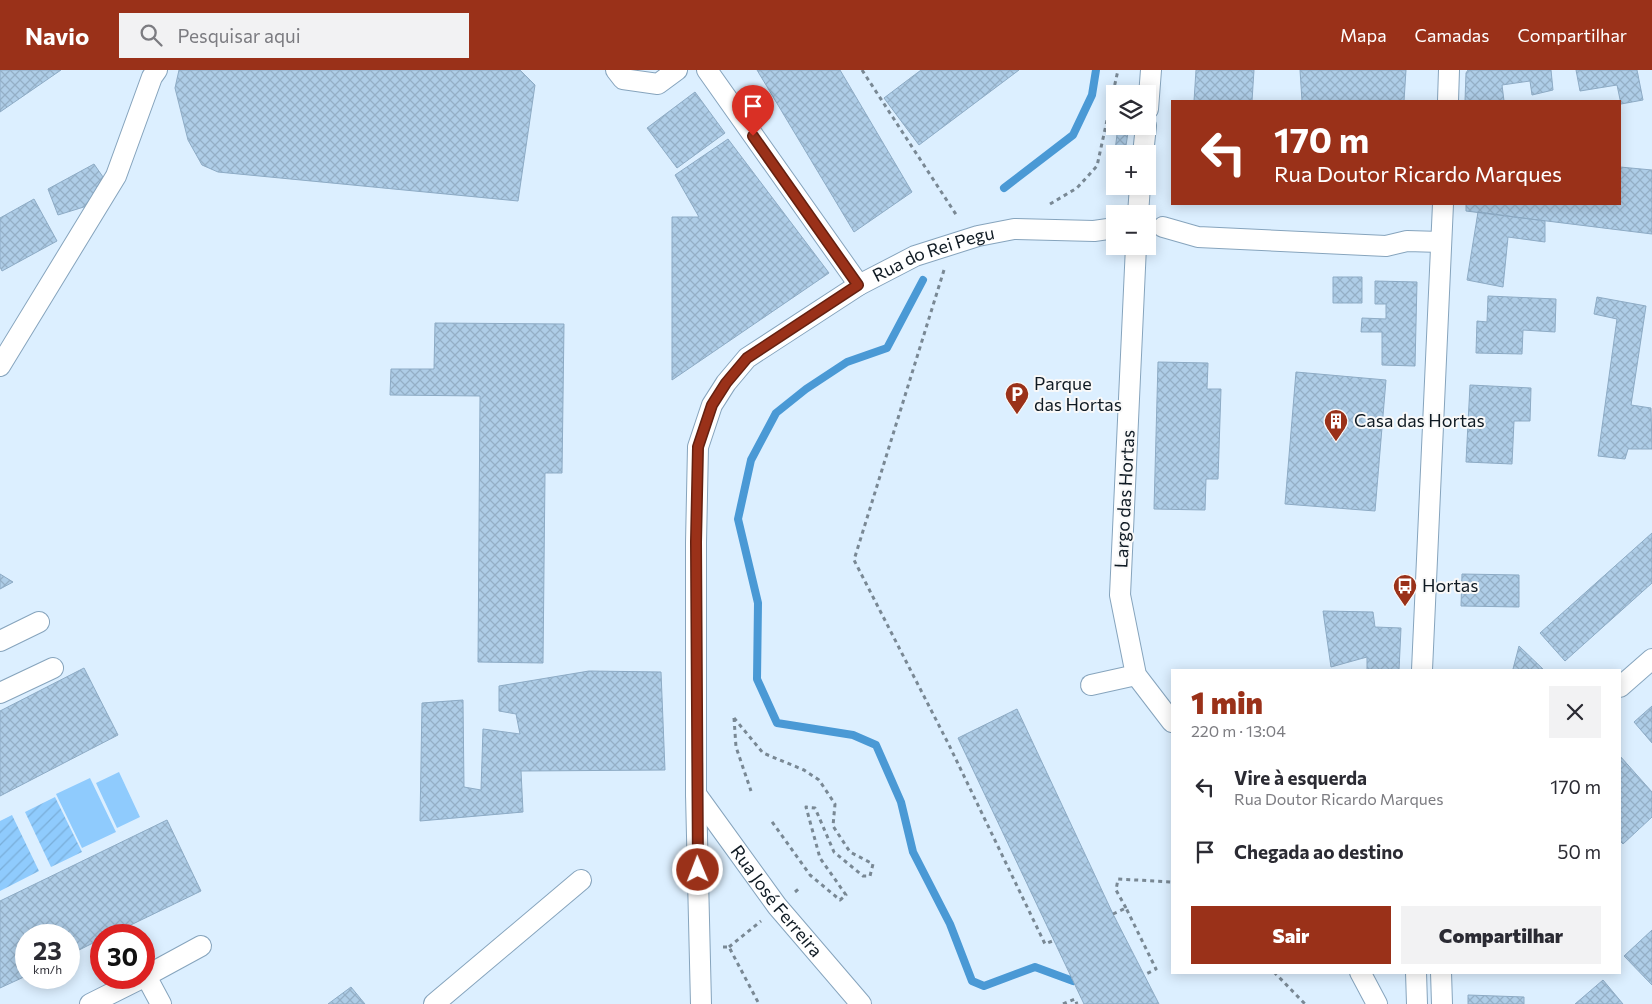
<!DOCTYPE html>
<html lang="pt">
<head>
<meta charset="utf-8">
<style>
  body { margin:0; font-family:Commissioner,sans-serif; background:#f2f2f3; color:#2b2b33; height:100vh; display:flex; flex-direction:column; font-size:19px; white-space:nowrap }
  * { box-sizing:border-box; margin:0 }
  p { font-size:16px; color:#7c7c81 }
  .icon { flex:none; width:28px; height:28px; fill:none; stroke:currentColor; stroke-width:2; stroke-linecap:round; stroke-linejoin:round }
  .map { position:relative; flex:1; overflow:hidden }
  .details { position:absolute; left:1171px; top:599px; width:450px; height:305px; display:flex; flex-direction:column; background:#fff; border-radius:0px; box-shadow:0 2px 12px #0003 }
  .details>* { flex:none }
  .guide { position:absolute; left:1171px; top:30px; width:450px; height:105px; border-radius:0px; box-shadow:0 2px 12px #0003; background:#9a3119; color:#fff; overflow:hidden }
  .tools { position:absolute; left:1106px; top:15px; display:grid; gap:10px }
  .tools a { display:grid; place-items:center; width:50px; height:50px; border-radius:0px; background:#fff; box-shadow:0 2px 12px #0003; font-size:25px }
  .speed { position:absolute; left:15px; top:854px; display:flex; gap:10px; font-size:25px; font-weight:700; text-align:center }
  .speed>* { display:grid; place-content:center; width:65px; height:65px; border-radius:50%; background:#fff; box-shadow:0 2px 12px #0003; line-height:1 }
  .speed small { font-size:12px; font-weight:400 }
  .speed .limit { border:8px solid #d22; background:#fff; color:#111 }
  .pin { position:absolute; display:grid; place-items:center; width:42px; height:42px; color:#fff; margin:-51px -21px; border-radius:50% 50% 50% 0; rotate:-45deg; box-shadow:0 0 5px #0007 }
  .pin .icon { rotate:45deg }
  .me { position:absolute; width:55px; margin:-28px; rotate:359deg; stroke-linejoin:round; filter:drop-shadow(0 0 4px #0008) }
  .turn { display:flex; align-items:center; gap:18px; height:105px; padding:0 20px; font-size:22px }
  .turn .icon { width:65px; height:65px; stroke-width:2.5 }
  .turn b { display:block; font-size:35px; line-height:42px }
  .round { display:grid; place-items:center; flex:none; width:52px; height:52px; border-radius:0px; background:#f2f2f3 }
  .headline { display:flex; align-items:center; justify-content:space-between; height:85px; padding:0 20px }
  h1 { font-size:30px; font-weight:800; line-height:38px; color:#9a3119 }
  .button { display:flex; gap:10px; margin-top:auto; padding:10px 20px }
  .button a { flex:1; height:58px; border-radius:0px; background:#9a3119; color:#fff; font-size:20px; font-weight:800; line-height:58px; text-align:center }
  .button a+a { background:#f2f2f3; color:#2b2b33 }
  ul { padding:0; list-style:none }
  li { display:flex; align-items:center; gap:15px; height:65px; padding:0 20px }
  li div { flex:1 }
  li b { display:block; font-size:19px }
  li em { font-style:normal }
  header { display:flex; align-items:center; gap:30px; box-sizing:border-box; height:70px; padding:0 25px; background:#9a3119; color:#fff }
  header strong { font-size:24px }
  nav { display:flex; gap:28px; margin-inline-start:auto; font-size:18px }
  .search { width:350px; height:45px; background:#f2f2f3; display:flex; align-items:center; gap:12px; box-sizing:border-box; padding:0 18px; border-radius:0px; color:#7c7c81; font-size:19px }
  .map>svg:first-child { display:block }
  .park { fill:#8fcbfd }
  .garden { fill:url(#garden-furrows) }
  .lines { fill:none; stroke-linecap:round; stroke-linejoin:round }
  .stream { stroke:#4a99d5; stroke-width:8 }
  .building { fill:url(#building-cross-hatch); stroke:#8dabc5 }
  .minor-casing { stroke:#86a4bd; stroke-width:22 }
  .path { stroke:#798894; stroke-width:3; stroke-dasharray:4 4; stroke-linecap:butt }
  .minor { stroke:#fff; stroke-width:20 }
  .route-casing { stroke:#642010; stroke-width:12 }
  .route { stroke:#9a3119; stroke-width:9 }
  .labels { text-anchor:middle; stroke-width:4; stroke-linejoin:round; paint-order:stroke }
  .street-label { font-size:18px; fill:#0f1a23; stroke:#f9f9f9 }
  .poi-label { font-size:18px; fill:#0f1a23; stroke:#f9f9f9; text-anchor:start }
</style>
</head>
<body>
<header>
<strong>Navio</strong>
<div class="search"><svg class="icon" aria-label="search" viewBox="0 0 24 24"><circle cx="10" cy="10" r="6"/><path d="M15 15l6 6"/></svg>Pesquisar aqui</div>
<nav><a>Mapa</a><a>Camadas</a><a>Compartilhar</a></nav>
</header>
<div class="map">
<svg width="1652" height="934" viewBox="0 0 1652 934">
  <defs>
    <pattern id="garden-furrows" width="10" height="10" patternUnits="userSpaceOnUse" patternTransform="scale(1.25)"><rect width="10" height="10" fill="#8fcbfd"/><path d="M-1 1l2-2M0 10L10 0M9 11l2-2" fill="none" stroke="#7aaed9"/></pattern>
    <pattern id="building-cross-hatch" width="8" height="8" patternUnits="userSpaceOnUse" patternTransform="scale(1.25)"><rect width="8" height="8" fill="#aecde7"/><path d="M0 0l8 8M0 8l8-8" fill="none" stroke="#94afc6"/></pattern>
  </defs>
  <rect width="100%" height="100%" fill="#dcefff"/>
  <path class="park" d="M119 702 140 747 117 758 96 713Z
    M90 708 116 762 82 778 56 724Z"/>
  <path class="garden" d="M55 727 82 782 51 797 25 742Z
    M12 745 39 801 0 821V751Z"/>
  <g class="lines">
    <path class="stream" d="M1004 118 1073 65 1092 25 1096 0
      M923 210 887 278 847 292 806 319 776 343 751 390 738 449 758 533 757 609 777 653 853 665 876 675 901 732 913 782 950 854 972 911 984 916 1035 897 1073 911"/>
  </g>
  <path class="building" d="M0 0H61L0 42Z
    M179 0H520L535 15 518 131 218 102 202 95 188 70 175 18Z
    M757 0H840L912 122 854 162Z
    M921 0H1019L919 75 884 28Z
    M1196 0H1254L1252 31H1194Z
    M1300 0H1406L1404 31H1302Z
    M1468 0H1551L1553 20 1532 25 1530 11 1502 15 1504 31H1465L1466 3Z
    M1576 0H1637L1643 30 1621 34 1617 15 1580 21Z
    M695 22 725 63 677 98 647 58Z
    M1118 56H1129L1125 82 1115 81Z
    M728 69 829 203 672 310V147H699L675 105Z
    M94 94 103 107 87 136 58 145 48 119Z
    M1620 97 1652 100V164L1466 141V134H1620Z
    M34 129 57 171 2 201 0 197V148Z
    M1478 142 1545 151V172L1508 167 1503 217 1467 210Z
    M1333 207H1362V233H1333Z
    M1375 211 1417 212 1415 296 1382 295V262H1361L1362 248 1386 249V234H1375Z
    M1488 226 1556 229 1555 262 1523 260 1522 284 1476 283 1477 251 1487 252Z
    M1597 227 1646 236 1631 335 1651 338 1652 379H1628L1625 389 1598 386 1617 249 1594 244Z
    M435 253 564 254 562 403H545L543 593 478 592 480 326 390 325 391 299H434Z
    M1158 292 1208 293 1207 319H1221L1218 409H1206L1205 440 1154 439Z
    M1296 302 1386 310 1375 441 1285 434Z
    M1470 315 1531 318 1530 351H1514L1512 394 1466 392Z
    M1652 463V513L1565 591 1540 563Z
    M0 504 13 512 0 519Z
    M1462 504 1519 505V537L1461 536Z
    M1323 541 1373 542 1375 557 1401 558 1399 600H1367V587L1331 597Z
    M1519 576 1544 600H1514L1513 599Z
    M84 598 118 665 0 726V641Z
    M589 601 661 602 665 700 521 701 523 742 420 751 422 633 463 630 464 717 481 720 483 659 520 664 516 644 499 641V616Z
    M1652 636V673L1634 652Z
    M1017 639 1113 844 1159 934H1084L958 668Z
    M1620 686 1652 722V747L1623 774 1620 771Z
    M167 750 201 821 110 865H101V869L69 885V865H26V906L0 918V831Z
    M1652 860V915L1624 886Z
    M1603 910 1623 934H1575Z
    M351 917 365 934H328Z
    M1468 925 1524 927V934H1468Z"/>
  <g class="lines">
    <g class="minor-casing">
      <g id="minor">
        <path d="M616 0 623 9 658 14 677 0"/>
        <path d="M707 0 859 215"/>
        <path d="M1448 31 1449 0"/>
        <path d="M1148 39 1151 0"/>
        <path d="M1143 84 1146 56"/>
        <path d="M1138 144 1140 116"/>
        <path d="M1163 157 1198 167 1386 176 1407 171 1441 172"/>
        <path d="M1136 176 1120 525 1136 605 1172 652"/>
        <path d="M0 296 116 106 152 7 157 0"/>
        <path d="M0 571 39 552"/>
        <path d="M1422 600 1443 134"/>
        <path d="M1091 615 1136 605"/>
        <path d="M1620 617 1652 589"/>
        <path d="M0 623 53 598"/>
        <path id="s1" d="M696 724 777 836 861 934"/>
        <path d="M1360 902 1377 934"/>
        <path d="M1416 902 1417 934"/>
        <path d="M1441 902 1442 934"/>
        <path d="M146 906 161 934"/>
        <path d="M144 907 201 876"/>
        <path d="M90 934 142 908"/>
        <path d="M434 934 581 810"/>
        <path id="s2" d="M701 934 696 724V473L698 377 712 335 726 313 747 288 859 215 915 186 978 166 1014 159 1094 161 1115 158"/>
      </g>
    </g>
    <path class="path" d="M862 0 957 146
      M1050 134 1077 118 1097 96 1118 0
      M944 200 854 490 949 675 1045 874 1055 870
      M734 648 763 683 804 700 819 710 835 734 833 756 850 782 873 794 870 806H863L834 782 815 738 806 737 820 788 846 825 840 830 810 805 770 749
      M734 648 736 677 751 721
      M795 822 801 817
      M1126 838 1116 820 1118 809 1172 812
      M1113 844 1126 838 1156 899 1144 905
      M723 877H729L759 934
      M729 877 761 851
      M1274 902 1305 934
      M1063 934 1075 929 1077 934"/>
    <use href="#minor" class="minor"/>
  </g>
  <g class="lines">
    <g class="route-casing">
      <path id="route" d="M698 800 696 472 698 377 712 335 726 313 747 288 858 215 753 66"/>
    </g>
    <use href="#route" class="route"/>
  </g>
  <defs>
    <g id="parking-pin" transform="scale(1.25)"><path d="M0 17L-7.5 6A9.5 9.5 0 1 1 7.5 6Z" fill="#9a3119" stroke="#f9f9f9"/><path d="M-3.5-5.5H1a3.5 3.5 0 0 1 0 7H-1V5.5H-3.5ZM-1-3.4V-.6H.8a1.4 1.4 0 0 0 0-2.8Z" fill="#fff"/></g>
    <g id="building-pin" transform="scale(1.25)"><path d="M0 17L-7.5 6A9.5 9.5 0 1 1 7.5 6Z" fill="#9a3119" stroke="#f9f9f9"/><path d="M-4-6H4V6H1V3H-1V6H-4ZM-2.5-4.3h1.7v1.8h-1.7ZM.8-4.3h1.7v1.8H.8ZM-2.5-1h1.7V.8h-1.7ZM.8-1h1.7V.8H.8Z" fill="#fff"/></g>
    <g id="bus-pin" transform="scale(1.25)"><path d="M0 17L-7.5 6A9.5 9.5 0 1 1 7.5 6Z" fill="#9a3119" stroke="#f9f9f9"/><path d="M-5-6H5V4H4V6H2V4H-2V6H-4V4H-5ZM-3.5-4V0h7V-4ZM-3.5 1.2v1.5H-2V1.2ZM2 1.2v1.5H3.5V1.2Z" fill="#fff"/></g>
  </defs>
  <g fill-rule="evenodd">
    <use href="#parking-pin" x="1017" y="324"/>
    <use href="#building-pin" x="1336" y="351"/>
    <use href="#bus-pin" x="1405" y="516"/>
  </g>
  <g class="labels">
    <g class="street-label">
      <text dy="6" stroke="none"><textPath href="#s2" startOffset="875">Rua do Rei Pegu</textPath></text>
      <text transform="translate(1125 429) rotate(-87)" y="6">Largo das Hortas</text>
      <text dy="6" stroke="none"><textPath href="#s1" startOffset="134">Rua José Ferreira</textPath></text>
    </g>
    <g class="poi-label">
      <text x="1034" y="320">Parque<tspan x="1034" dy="21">das Hortas</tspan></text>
      <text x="1354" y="357">Casa das Hortas</text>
      <text x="1422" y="522">Hortas</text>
    </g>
  </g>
</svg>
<div class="tools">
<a><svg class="icon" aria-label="layers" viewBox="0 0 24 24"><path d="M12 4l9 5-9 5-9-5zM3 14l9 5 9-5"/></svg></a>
<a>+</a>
<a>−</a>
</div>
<div class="speed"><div>23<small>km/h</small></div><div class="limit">30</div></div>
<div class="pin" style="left:753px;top:66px;background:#d93025"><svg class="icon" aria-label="arrive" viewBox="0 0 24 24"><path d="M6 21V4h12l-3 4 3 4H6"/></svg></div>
<svg class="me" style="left:698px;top:800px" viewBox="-20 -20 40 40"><circle r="17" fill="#9a3119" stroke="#fff" stroke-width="3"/><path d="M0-11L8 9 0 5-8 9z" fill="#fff"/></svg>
<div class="guide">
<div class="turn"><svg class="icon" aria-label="left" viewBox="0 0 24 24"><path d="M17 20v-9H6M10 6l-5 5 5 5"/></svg><div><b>170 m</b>Rua Doutor Ricardo Marques</div></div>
</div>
<section class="details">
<div class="headline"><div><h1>1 min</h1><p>220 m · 13:04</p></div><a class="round"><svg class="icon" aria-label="close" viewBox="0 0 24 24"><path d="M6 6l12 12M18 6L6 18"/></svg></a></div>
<ul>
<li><svg class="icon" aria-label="left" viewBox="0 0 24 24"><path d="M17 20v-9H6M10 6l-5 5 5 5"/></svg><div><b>Vire à esquerda</b><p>Rua Doutor Ricardo Marques</p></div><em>170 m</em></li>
<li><svg class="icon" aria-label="arrive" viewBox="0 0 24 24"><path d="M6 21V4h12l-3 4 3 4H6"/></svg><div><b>Chegada ao destino</b></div><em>50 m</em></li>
</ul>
<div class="button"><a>Sair</a><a>Compartilhar</a></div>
</section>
</div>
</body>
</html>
